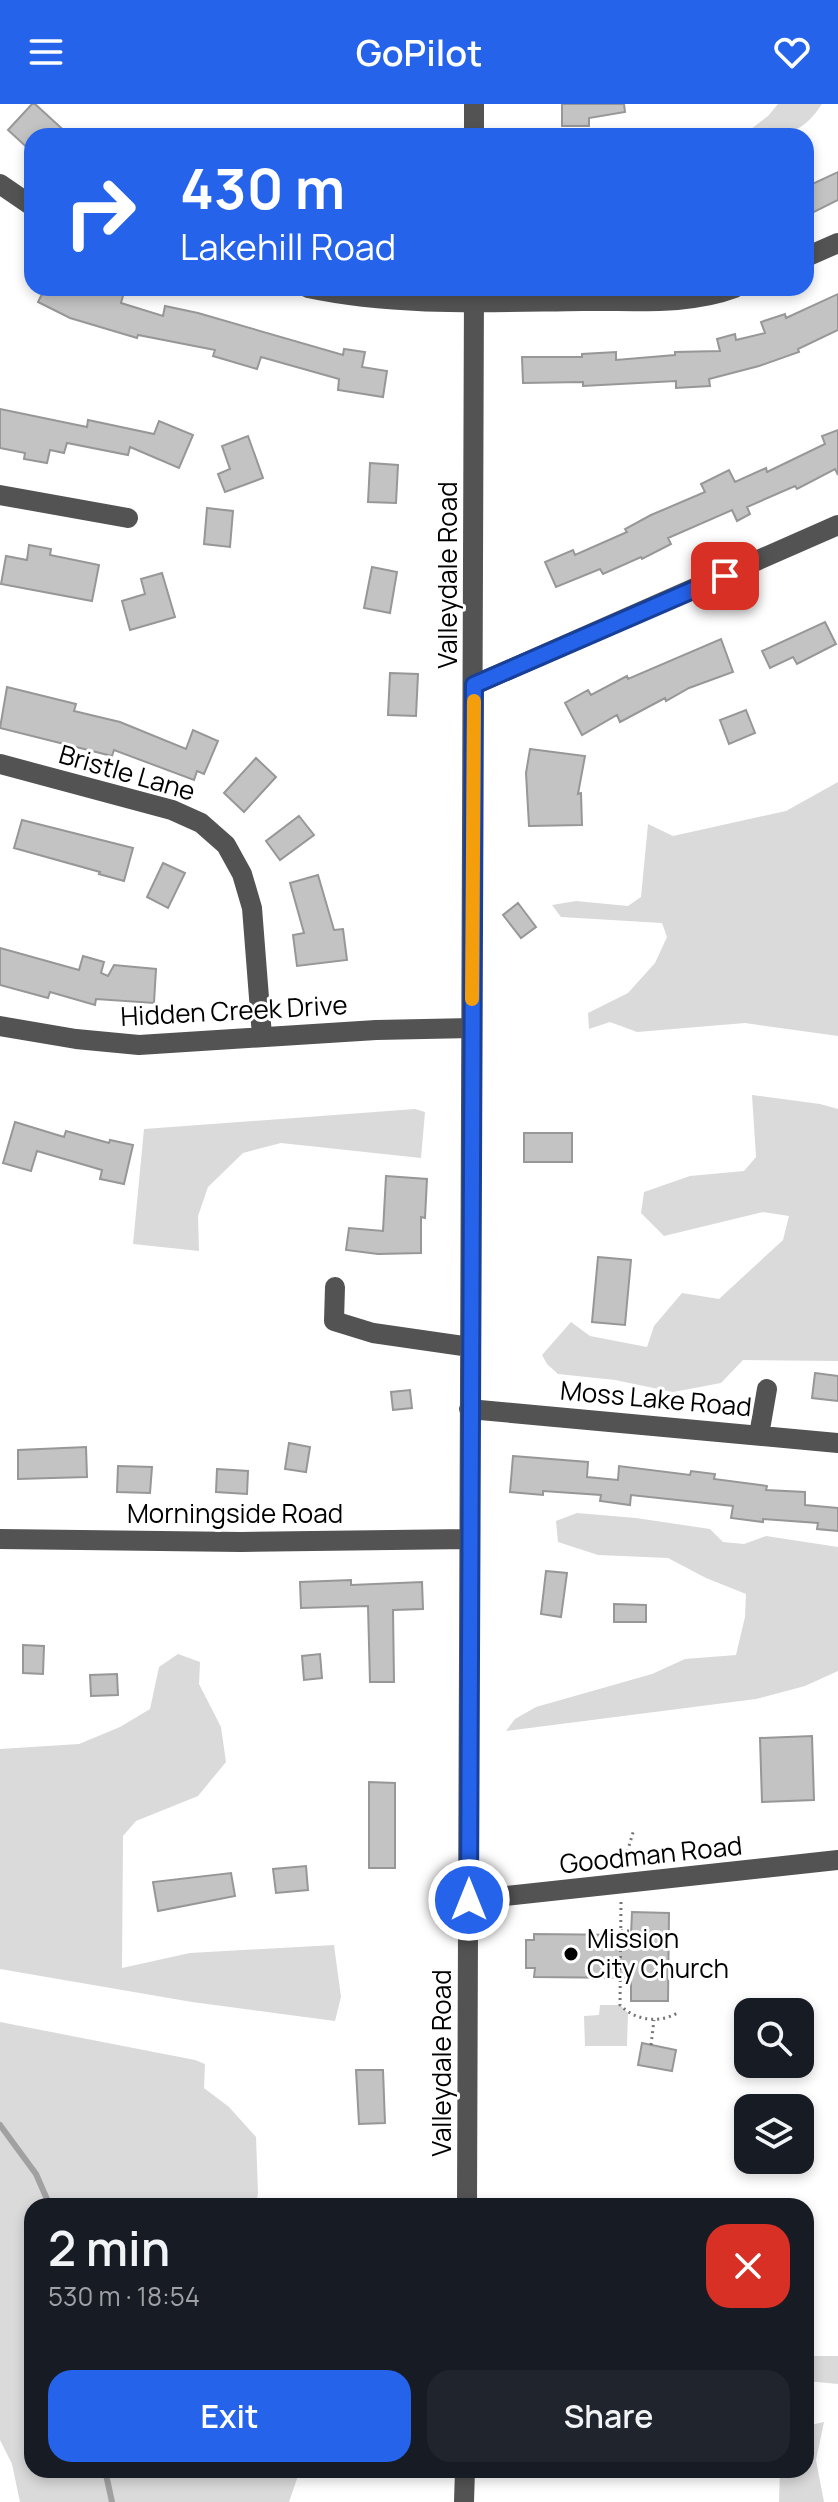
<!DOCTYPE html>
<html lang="en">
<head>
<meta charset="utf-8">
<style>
  body { margin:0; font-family:Manrope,sans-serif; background:#20242c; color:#f1f3f6; height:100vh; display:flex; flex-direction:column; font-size:30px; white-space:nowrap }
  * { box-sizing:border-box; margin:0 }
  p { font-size:26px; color:#9ea1a6 }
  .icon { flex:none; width:44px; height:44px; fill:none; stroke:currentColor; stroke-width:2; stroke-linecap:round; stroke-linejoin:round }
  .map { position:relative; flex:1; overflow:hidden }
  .side { position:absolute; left:24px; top:2094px; width:790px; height:280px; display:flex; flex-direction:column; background:#171b24; border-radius:24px; box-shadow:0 4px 12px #0003 }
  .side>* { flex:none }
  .banner { position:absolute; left:24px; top:24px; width:790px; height:168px; border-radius:24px; box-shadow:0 4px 12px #0003; background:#2563eb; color:#fff; overflow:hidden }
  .tools { position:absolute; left:734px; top:1894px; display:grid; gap:16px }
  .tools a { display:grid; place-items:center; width:80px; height:80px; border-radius:16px; background:#171b24; box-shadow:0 4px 12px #0003; font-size:40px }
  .pin { position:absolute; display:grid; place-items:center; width:68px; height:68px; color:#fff; margin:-34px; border-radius:16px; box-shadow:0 4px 12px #0006 }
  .me { position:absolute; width:88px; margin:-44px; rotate:0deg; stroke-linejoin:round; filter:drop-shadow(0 0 6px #0008) }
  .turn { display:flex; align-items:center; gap:28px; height:168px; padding:0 24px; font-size:36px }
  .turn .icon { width:104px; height:104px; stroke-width:2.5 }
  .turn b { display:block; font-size:56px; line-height:68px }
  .round { display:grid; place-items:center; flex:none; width:84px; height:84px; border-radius:24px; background:#20242c }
  .head { display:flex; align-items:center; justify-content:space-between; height:136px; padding:0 24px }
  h1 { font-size:48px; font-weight:600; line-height:60px }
  .button { display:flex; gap:16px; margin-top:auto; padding:16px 24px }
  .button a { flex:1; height:92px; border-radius:24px; background:#2563eb; color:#fff; font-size:32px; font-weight:600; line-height:92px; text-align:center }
  .button a+a { background:#20242c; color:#f1f3f6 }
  header { display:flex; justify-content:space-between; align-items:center; height:104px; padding:0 24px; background:#2563eb; color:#fff; font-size:36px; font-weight:600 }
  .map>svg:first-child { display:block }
  .green { fill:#dadada }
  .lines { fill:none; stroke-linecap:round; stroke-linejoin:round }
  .stream { stroke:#a1a1a1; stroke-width:6 }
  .building { fill:#c3c3c3; stroke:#979797; stroke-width:2 }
  .path { stroke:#757575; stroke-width:3; stroke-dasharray:2 4; stroke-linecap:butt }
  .minor { stroke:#535353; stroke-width:20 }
  .route-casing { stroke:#184099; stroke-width:20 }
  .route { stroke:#2563eb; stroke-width:14 }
  .slow { stroke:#f59e0b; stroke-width:14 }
  .poi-dot { fill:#000; stroke:#fff; stroke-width:3 }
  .labels { text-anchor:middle; stroke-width:6; stroke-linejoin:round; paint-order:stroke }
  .street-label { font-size:26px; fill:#000; stroke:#fff }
  .poi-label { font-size:26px; fill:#000; stroke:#fff; text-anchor:start }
</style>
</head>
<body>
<header><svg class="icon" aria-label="menu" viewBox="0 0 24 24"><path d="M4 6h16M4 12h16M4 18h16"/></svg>GoPilot<svg class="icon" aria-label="heart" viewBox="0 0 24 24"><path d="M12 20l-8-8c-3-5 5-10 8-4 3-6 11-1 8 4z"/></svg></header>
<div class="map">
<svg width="838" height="2398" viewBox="0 0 838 2398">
  <rect width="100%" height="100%" fill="#fff"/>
  <path class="green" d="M778 0H822C800 34 779 32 742 32L768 12Z
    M838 678V932L745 919 637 928 610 918 589 925 588 909 628 889 655 859 667 833 662 819 561 813 552 801 576 797 628 802 641 793 648 720 673 732 786 707Z
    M752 991 820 1000 838 1005V1257L743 1256 721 1279 673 1288 615 1276 558 1270 547 1260 542 1251 571 1218 590 1232 647 1243 654 1222 682 1189 719 1195 783 1136 789 1112 763 1108 664 1132 641 1109 644 1088 690 1072 744 1067 756 1053Z
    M415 1005 425 1008 421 1054 281 1039 243 1049 208 1083 198 1112 199 1147 133 1140 144 1025Z
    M577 1409 636 1414 710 1425 723 1438 744 1440 766 1432 838 1443V1567L805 1582 756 1595 506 1627 515 1615 536 1603 652 1570 685 1555 736 1551 745 1513 746 1490 706 1474 668 1454 598 1451 558 1438 556 1417Z
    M178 1550 200 1558 199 1580 221 1623 226 1658 198 1692 136 1717 123 1732 122 1864 190 1849 334 1841 341 1893 335 1917 192 1898 0 1865V1645L79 1640 120 1623 150 1605 159 1563Z
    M600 1901H620L628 1909 627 1942H585L584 1912 599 1911Z
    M0 1918 195 1956 205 1960 204 1984 229 2003 256 2033 258 2089 256 2102H32V2366H300L289 2398H20L12 2360 0 2336Z
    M806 2252H838V2280L806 2277Z
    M824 2318 816 2356 824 2398H779L780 2366H806V2322Z"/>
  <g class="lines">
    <path class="stream" d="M0 2021 36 2070 50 2102
      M105 2366 112 2398"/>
  </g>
  <path class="building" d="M32 0H35L70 32H32V48L8 26Z
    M562 0H624L625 8 589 14V22H562Z
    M838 68V96L806 112V83Z
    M45 184H112L124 188 121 199 163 212 165 202 198 209 343 251 344 245 365 248 362 263 387 267 383 293 338 286 339 275 261 253 257 265 213 252 215 246 138 231 137 234 70 214 38 198Z
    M838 190V226L798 245 799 248 759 262 709 275 710 282 676 284V277L583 282V278L523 279 522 253H582V250L616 248V256L675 251V248L720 247 717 235 735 230 736 236 765 229 761 218 785 210 786 214Z
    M0 305 87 323 88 316 154 330 159 317 193 331 179 364 130 343 128 351 67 339 64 349 50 346 47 359 24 355 25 349 0 344Z
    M838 326V371L835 365 797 385 795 382 747 403 750 410 737 417 732 406 668 434 671 440 642 455 641 453 603 470 600 465 556 483 545 458 573 446 575 451 627 428 625 425 651 411 705 388 701 380 729 366 735 378 766 364 767 368 825 340 822 332Z
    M248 332 263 374 225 388 218 370 230 365 222 342Z
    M370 359 398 361 396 399 368 398Z
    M207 404 233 407 230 443 204 440Z
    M29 441 51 445 50 451 99 461 92 497 1 480 6 452 27 456Z
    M372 463 397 468 390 509 364 504Z
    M162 469 175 513 130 526 122 497 145 490 141 475Z
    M825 518 836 540 797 560 793 553 770 564 762 547Z
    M721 535 733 568 689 584 666 597 665 594 620 618 617 611 582 631 565 599 588 586 591 591 627 572 628 575Z
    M390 569 418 570 416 612 388 611Z
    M7 583 76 600 74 607 120 618 186 645 193 626 218 637 204 670 197 667 194 676 114 646 112 652 0 624Z
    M746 606 755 629 729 640 720 616Z
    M530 645 585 652 578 690 581 689 582 721 529 722 526 669Z
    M256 654 276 673 244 708 224 689Z
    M299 712 314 731 280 756 266 737Z
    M22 716 133 744 124 777 99 770 100 768 14 744Z
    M163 759 185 769 168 804 147 793Z
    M318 771 334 826 343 825 347 856 297 862 293 831 304 829 290 779Z
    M518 799 536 823 521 834 503 811Z
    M0 844 79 866 83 852 104 858 101 869 108 872 114 861 156 865 154 899 96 895 95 901 50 888 48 894 0 881Z
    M15 1018 64 1033 66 1027 109 1039 110 1036 133 1041 124 1080 100 1075 102 1066 37 1047 31 1067 3 1059Z
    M524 1029H572V1058H524Z
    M386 1072 427 1075 425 1114 421 1113V1149L378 1150 346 1146 349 1124 383 1127Z
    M598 1153 631 1156 625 1221 592 1218Z
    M815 1269 838 1272V1297L812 1294Z
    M410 1286 412 1304 393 1306 391 1288Z
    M289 1339 310 1343 306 1368 285 1365Z
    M86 1343 87 1373 18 1375V1346Z
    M513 1352 588 1358 587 1373 618 1376 619 1362 690 1371 691 1367 715 1370 714 1375 767 1382 766 1386 805 1388V1401L838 1404V1427L817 1425 818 1419 763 1415V1418L731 1414 733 1402 631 1391 630 1401 600 1397 601 1391 543 1387V1391L510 1388Z
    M118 1362 152 1363 150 1389 117 1388Z
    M217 1365 248 1367 247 1390 216 1388Z
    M546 1467 567 1469 561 1513 541 1510Z
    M351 1476V1481L422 1478 423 1505 393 1506 394 1578H370L368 1502 301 1504 300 1478Z
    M614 1500 646 1501V1518H614Z
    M23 1541 44 1542 43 1570 23 1569Z
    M320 1550 322 1574 304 1576 302 1552Z
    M117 1570 118 1591 91 1592 90 1571Z
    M812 1632 814 1696 762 1698 760 1634Z
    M369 1678 395 1679V1764H369Z
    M306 1762 308 1786 276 1789 273 1765Z
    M231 1769 235 1792 158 1807 153 1778Z
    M632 1808 669 1809 668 1897H631V1874L534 1873 535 1864H526V1836H534V1830L631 1831Z
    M642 1939 676 1946 672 1967 638 1961Z
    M356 1966H383L385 2019 359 2020Z"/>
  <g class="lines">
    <path class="path" d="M624 1759 634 1725
      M621 1798 620 1901C636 1917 660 1920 679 1908
      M621 1827H631
      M651 1941 654 1916"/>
    <path class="minor" d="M474 32V0
      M0 80 32 102
      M806 153 838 139
      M308 184C398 203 492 198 583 197 634 196 687 202 735 184
      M0 391 128 414
      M474 581 838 421
      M0 660 172 706 201 719 226 741 242 770 252 804 262 932
      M0 922 76 935 139 941 376 926 472 924
      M335 1183 334 1217 373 1229 470 1243
      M469 1305 838 1339
      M759 1331 767 1285
      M0 1435 241 1438 469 1435
      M469 1796 838 1756
      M467 2102 474 184
      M464 2398 465 2366"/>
  </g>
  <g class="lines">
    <g class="route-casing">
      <path id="route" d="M469 1796 474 581 725 472"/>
    </g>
    <use href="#route" class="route"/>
    <path class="slow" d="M472 895 474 597"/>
  </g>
  <circle class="poi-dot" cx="571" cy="1850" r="8"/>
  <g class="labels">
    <g class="street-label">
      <text transform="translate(448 471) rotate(-90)" y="9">Valleydale Road</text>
      <text transform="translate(127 669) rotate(16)" y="9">Bristle Lane</text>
      <text transform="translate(234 907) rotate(-3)" y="9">Hidden Creek Drive</text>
      <text transform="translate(656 1295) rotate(5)" y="9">Moss Lake Road</text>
      <text x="235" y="1419">Morningside Road</text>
      <text transform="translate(651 1751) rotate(-6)" y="9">Goodman Road</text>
      <text transform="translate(442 1959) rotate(-90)" y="9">Valleydale Road</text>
    </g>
    <g class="poi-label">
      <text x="587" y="1844">Mission<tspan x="587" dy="30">City Church</tspan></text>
    </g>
  </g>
</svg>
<div class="tools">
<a><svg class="icon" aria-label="search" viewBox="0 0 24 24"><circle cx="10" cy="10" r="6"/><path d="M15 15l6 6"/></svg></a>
<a><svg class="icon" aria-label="layers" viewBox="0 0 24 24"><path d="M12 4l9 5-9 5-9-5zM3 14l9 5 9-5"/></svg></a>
</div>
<div class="pin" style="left:725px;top:472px;background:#d93025"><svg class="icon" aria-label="arrive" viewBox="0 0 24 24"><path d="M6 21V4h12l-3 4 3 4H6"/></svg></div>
<svg class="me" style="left:469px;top:1796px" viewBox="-20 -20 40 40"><circle r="17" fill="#2563eb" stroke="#fff" stroke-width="3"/><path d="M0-11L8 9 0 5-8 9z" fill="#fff"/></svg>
<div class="banner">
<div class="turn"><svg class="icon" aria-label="right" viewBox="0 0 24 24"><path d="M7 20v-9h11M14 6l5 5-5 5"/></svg><div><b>430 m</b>Lakehill Road</div></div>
</div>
<section class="side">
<div class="head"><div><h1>2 min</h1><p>530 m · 18:54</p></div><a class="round" style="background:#d93025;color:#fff"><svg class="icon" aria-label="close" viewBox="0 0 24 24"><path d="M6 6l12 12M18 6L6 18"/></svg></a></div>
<div class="button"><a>Exit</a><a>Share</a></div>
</section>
</div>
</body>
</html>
